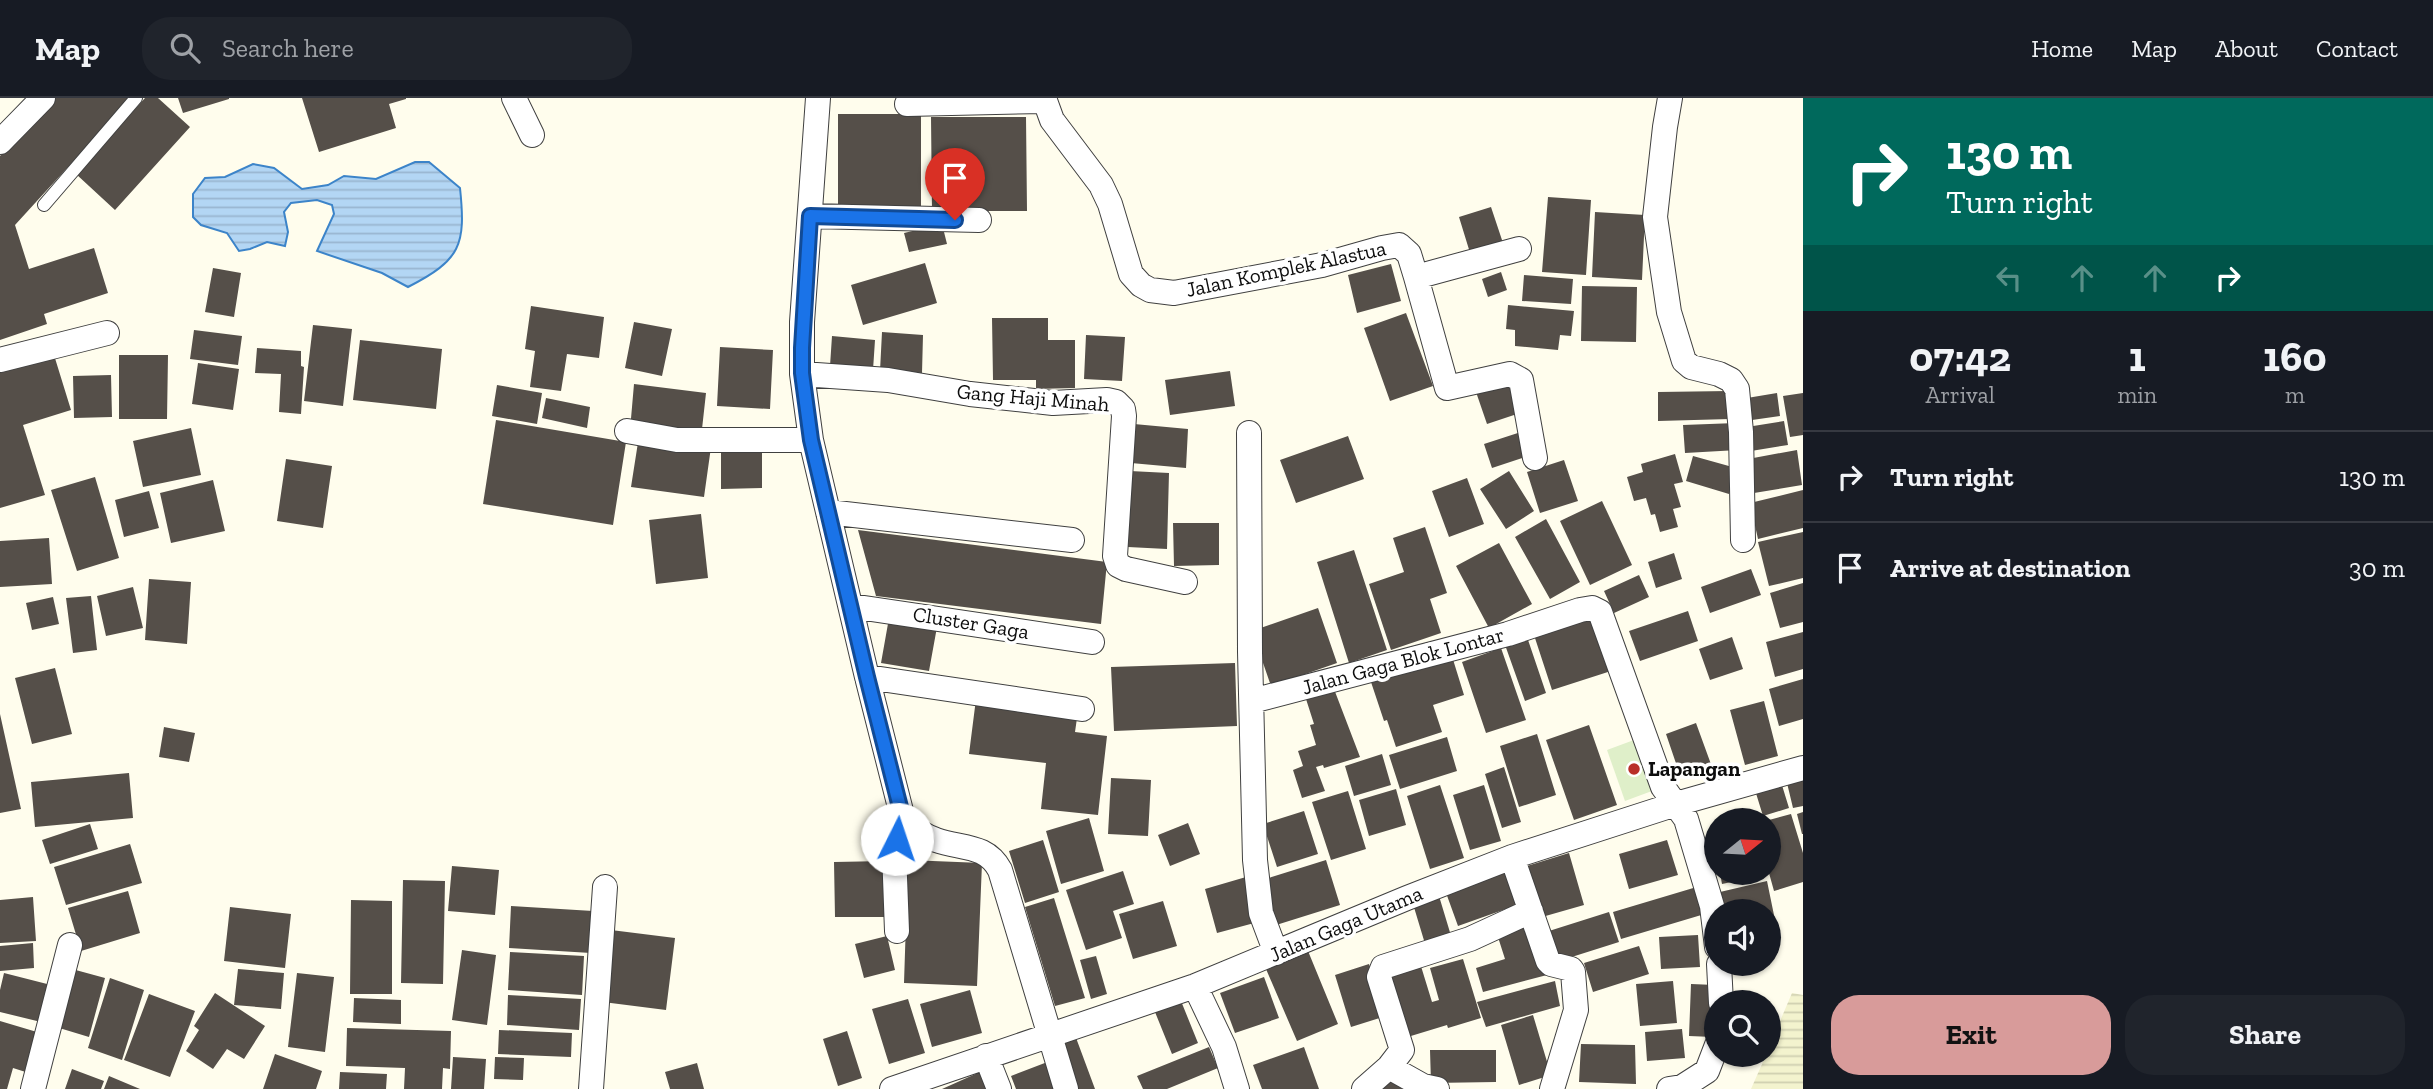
<!DOCTYPE html>
<html lang="en">
<head>
<meta charset="utf-8">
<style>
  body { margin:0; font-family:"Zilla Slab",serif; background:#20242c; color:#f1f3f6; height:100vh; display:flex; flex-direction:column; font-size:26px; white-space:nowrap }
  * { box-sizing:border-box; margin:0 }
  p { font-size:23px; color:#9ea1a6 }
  .icon { flex:none; width:38px; height:38px; fill:none; stroke:currentColor; stroke-width:2; stroke-linecap:round; stroke-linejoin:round }
  .map { position:relative; flex:1; overflow:hidden }
  .sheet { display:flex; flex-direction:column; background:#171b24; width:630px }
  .sheet>* { flex:none }
  .top-card { background:#00695c; color:#fff; overflow:hidden }
  .needle { width:46px; rotate:72deg }
  .tools { position:absolute; left:1704px; top:710px; display:grid; gap:14px }
  .tools a { display:grid; place-items:center; width:77px; height:77px; border-radius:50%; background:#171b24; box-shadow:0 2px 5px #0004; font-size:35px }
  .pin { position:absolute; display:grid; place-items:center; width:60px; height:60px; color:#fff; margin:-72px -30px; border-radius:50% 50% 50% 0; rotate:-45deg; box-shadow:0 0 7px #0007 }
  .pin .icon { rotate:45deg }
  .me { position:absolute; width:77px; margin:-38px; rotate:4deg; stroke-linejoin:round; filter:drop-shadow(0 0 5px #0008) }
  .turn { display:flex; align-items:center; gap:24px; height:147px; padding:0 28px; font-size:32px }
  .turn .icon { width:91px; height:91px; stroke-width:2.5 }
  .turn b { display:block; font-size:49px; line-height:60px }
  .lanes { display:flex; align-items:center; height:66px; padding:0 28px; background:#0003; justify-content:center; gap:35px; direction:ltr }
  .lanes .off { opacity:.35 }
  .eta { display:flex; justify-content:space-evenly; align-items:center; height:119px; text-align:center }
  .eta b { font-size:42px; font-weight:700; line-height:49px }
  .cta { display:flex; gap:14px; margin-top:auto; padding:14px 28px }
  .cta a { flex:1; height:80px; border-radius:28px; background:#d89b9a; color:#111; font-size:28px; font-weight:700; line-height:80px; text-align:center }
  .cta a+a { background:#20242c; color:#f1f3f6 }
  ul { padding:0; list-style:none }
  li { display:flex; align-items:center; gap:21px; height:91px; padding:0 28px; border-top:2px solid #363941 }
  li div { flex:1 }
  li b { display:block; font-size:26px }
  li em { font-style:normal }
  header { display:flex; align-items:center; gap:42px; box-sizing:border-box; height:98px; padding:0 35px; background:#171b24; border-bottom:2px solid #363941 }
  header strong { font-size:33px }
  nav { display:flex; gap:38px; margin-inline-start:auto; font-size:24px }
  .search { width:490px; height:63px; background:#20242c; display:flex; align-items:center; gap:18px; box-sizing:border-box; padding:0 24px; border-radius:28px; color:#9ea1a6; font-size:26px }
  main { display:flex; flex:1; min-height:0 }
  .map>svg:first-child { display:block }
  .farmland { fill:url(#farmland-rules) }
  .pitch { fill:#dfefc9 }
  .water { fill:url(#water-rules); stroke:#3c84c9; stroke-width:2 }
  .building { fill:#554f49 }
  .lines { fill:none; stroke-linecap:round; stroke-linejoin:round }
  .service-casing { stroke:#404040; stroke-width:14 }
  .minor-casing { stroke:#404040; stroke-width:26 }
  .service { stroke:#fff; stroke-width:12 }
  .minor { stroke:#fff; stroke-width:24 }
  .route-casing { stroke:#114b97; stroke-width:18 }
  .route { stroke:#1a73e8; stroke-width:12 }
  .poi-dot { fill:#b92f29; stroke:#fff; stroke-width:2.5 }
  .labels { text-anchor:middle; stroke-width:7; stroke-linejoin:round; paint-order:stroke }
  .street-label { font-size:21px; fill:#0d0d0d; stroke:#fff }
  .poi-label { font-size:21px; font-weight:bold; fill:#0d0d0d; stroke:#fff; text-anchor:start }
</style>
</head>
<body>
<header>
<strong>Map</strong>
<div class="search"><svg class="icon" aria-label="search" viewBox="0 0 24 24"><circle cx="10" cy="10" r="6"/><path d="M15 15l6 6"/></svg>Search here</div>
<nav><a>Home</a><a>Map</a><a>About</a><a>Contact</a></nav>
</header>
<main>
<div class="map">
<svg width="1803" height="991" viewBox="0 0 1803 991">
  <defs>
    <pattern id="farmland-rules" width="6" height="5" patternUnits="userSpaceOnUse" patternTransform="scale(1.75)"><rect width="6" height="5" fill="#f3f3ce"/><path d="M0 2.5h6" fill="none" stroke="#cfcfb0"/></pattern>
    <pattern id="water-rules" width="6" height="5" patternUnits="userSpaceOnUse" patternTransform="scale(1.75)"><rect width="6" height="5" fill="#b3d6f4"/><path d="M0 2.5h6" fill="none" stroke="#99b6d0"/></pattern>
  </defs>
  <rect width="100%" height="100%" fill="#fffded"/>
  <path class="farmland" d="M1792 895 1803 897V991H1751L1766 957H1769V949Z"/>
  <path class="pitch" d="M1642 639 1660 690 1625 703 1607 652Z"/>
  <path class="water" d="M415 64H429L460 90C466 147 461 162 408 189L382 175 317 153 334 116 332 107 317 102 291 105 284 114 288 134 285 148 267 144 250 151 239 153 227 135 201 127 193 119V96L205 80 225 79 253 66 274 70 302 91 328 87 344 78 376 81Z"/>
  <path class="building" d="M53 0H131L15 127 29 171 94 150 108 195 44 216 47 226 0 242V58Z
    M145 0H158L190 29 115 112 76 76Z
    M178 0H229V1L183 15Z
    M302 0H406V1L389 6 396 30 319 54Z
    M838 16H921V116L838 115Z
    M931 19H1026L1027 113H932Z
    M1548 99 1591 102 1586 177 1542 174Z
    M1491 109 1504 148 1471 158 1459 119Z
    M1595 114 1645 117 1642 182 1592 179Z
    M942 126 947 146 909 154 904 135Z
    M925 165 937 205 863 227 851 187Z
    M1391 166 1401 203 1357 215 1348 177Z
    M213 170 241 175 234 219 205 214Z
    M1501 174 1507 192 1488 199 1482 181Z
    M1524 177 1573 181 1571 206 1522 203Z
    M1582 188 1637 189 1636 244 1581 243Z
    M1508 207 1574 213 1571 238 1560 237 1558 252 1515 248V232L1506 231Z
    M531 208 604 219 599 260 567 256 561 293 530 289 535 253 525 251Z
    M1406 215 1433 288 1390 303 1364 230Z
    M992 220H1048V242H1075V290L1036 291V282H993Z
    M634 224 672 231 662 278 625 270Z
    M313 227 352 231 343 308 304 303Z
    M194 232 242 238 238 267 190 261Z
    M882 234 923 237 922 275 880 273Z
    M1086 237 1125 239 1122 283 1084 281Z
    M832 238 875 242 873 272 830 268Z
    M360 242 442 251 436 311 353 302Z
    M720 249 773 252 770 311 717 308Z
    M257 250 301 253V268L304 269 301 316 279 314 281 276 255 275Z
    M54 257 71 312 23 327 45 397 0 410V274Z
    M119 257H168L167 321H119Z
    M198 265 239 271 233 312 192 306Z
    M1230 273 1235 308 1170 317 1165 282Z
    M111 277 112 319 74 320 73 278Z
    M1512 281 1523 314 1487 326 1476 294Z
    M634 286 706 295 701 340 630 332Z
    M497 287 542 295 537 326 492 318Z
    M1729 293 1730 321 1658 323V294Z
    M1777 295 1780 318 1745 323 1741 301Z
    M1803 295V337L1790 339 1783 298Z
    M546 300 590 309 587 330 542 320Z
    M496 322 626 344 613 427 483 406Z
    M1784 323 1788 347 1751 353 1747 329Z
    M1736 325 1738 352 1685 355 1683 327Z
    M1134 326 1188 331 1186 370 1131 365Z
    M191 330 201 377 143 389 133 343Z
    M1524 333 1531 357 1492 370 1484 346Z
    M639 338 711 349 704 399 631 389Z
    M1348 338 1364 381 1296 405 1280 362Z
    M721 352H762V390L721 391Z
    M1797 352 1802 387 1754 395 1748 361Z
    M1675 356 1683 384 1674 386 1681 409 1673 411 1678 429 1660 434 1655 416 1651 417 1646 400 1634 403 1627 379 1643 374 1641 366Z
    M1693 358 1736 370 1729 396 1686 383Z
    M286 361 332 368 323 430 277 423Z
    M1564 362 1578 403 1540 415 1527 374Z
    M1130 373 1169 375 1167 451 1128 449Z
    M1509 373 1534 413 1506 431 1480 391Z
    M95 379 119 460 77 473 51 392Z
    M1467 380 1484 426 1449 439 1432 393Z
    M213 382 225 433 171 445 160 395Z
    M1803 392V430L1758 441 1750 405Z
    M149 393 159 430 124 439 115 402Z
    M1602 403 1632 467 1590 487 1560 423Z
    M701 416 708 480 656 486 649 422Z
    M1546 421 1580 484 1550 501 1515 439Z
    M1173 425H1219V467L1174 468Z
    M1425 429 1447 495 1430 501 1441 535 1391 552 1369 486 1404 474 1393 440Z
    M858 432 1107 464 1101 526 876 498Z
    M1803 434V480L1769 488 1758 444Z
    M49 440 52 486 0 489V443Z
    M1499 445 1532 506 1489 530 1456 468Z
    M1354 452 1387 552 1349 565 1317 464Z
    M1674 455 1682 481 1656 490 1648 464Z
    M1751 471 1761 497 1710 515 1701 489Z
    M1639 477 1649 499 1614 515 1604 493Z
    M149 481 191 484 187 546 145 542Z
    M1803 485V524L1780 530 1770 495Z
    M133 489 143 530 106 538 97 498Z
    M91 498 97 552 73 555 66 500Z
    M53 499 59 526 32 532 26 505Z
    M1318 510 1337 565 1271 588 1252 533Z
    M1688 513 1698 543 1640 563 1629 533Z
    M1594 518 1611 573 1552 592 1534 537Z
    M889 520 937 529 929 573 881 565Z
    M1803 534V571L1775 579 1766 544Z
    M1526 536 1546 595 1525 603 1504 544Z
    M1732 539 1743 571 1710 582 1699 551Z
    M1501 550 1526 622 1486 635 1462 564Z
    M1451 555 1464 597 1433 607 1442 634 1396 649 1387 622 1384 623 1370 581Z
    M1235 565 1237 628 1114 633 1111 569Z
    M55 570 72 636 32 646 15 580Z
    M1803 581V621L1779 628 1769 591Z
    M1334 591 1360 659 1324 670 1323 667 1316 669 1325 693 1302 700 1293 672 1303 668 1298 653 1316 647 1310 627 1314 626 1306 601Z
    M976 601 1078 613 1075 634 1107 638 1098 717 1041 711 1046 665 969 656Z
    M1764 603 1778 658 1745 667 1730 612Z
    M0 616 21 711 0 715Z
    M1696 625 1712 669 1681 680 1666 636Z
    M1589 627 1617 707 1574 722 1546 642Z
    M164 629 195 635 189 664 159 659Z
    M1537 636 1556 697 1519 709 1500 648Z
    M1447 639 1457 673 1400 691 1389 657Z
    M1382 656 1391 687 1354 698 1345 668Z
    M1504 669 1521 724 1502 730 1485 676Z
    M129 675 133 720 35 729 31 684Z
    M1111 680 1151 682 1148 738 1108 736Z
    M1803 681V708L1793 710 1787 685Z
    M1781 684 1789 710 1763 718 1755 692Z
    M1440 687 1464 760 1430 771 1407 698Z
    M1484 687 1501 743 1470 752 1453 697Z
    M1396 691 1406 727 1369 738 1359 702Z
    M1348 693 1366 751 1331 762 1312 704Z
    M1304 713 1318 756 1277 769 1263 726Z
    M1803 714V736H1802L1797 716Z
    M1791 716 1803 755V784L1774 793 1769 775V722Z
    M1089 720 1104 773 1061 786 1046 733Z
    M1188 725 1200 756 1170 768 1158 737Z
    M90 726 98 751 50 766 42 742Z
    M1717 733V754H1716L1712 735Z
    M1043 742 1059 794 1025 805 1009 753Z
    M1667 742 1678 777 1629 791 1619 756Z
    M130 746 142 785 66 807 54 769Z
    M1569 755 1584 807 1542 819 1527 768Z
    M908 762 982 765 977 888 904 885Z
    M1326 762 1340 807 1273 828 1259 783Z
    M886 763 887 819H835L834 764Z
    M452 768 499 772 495 817 448 813Z
    M1504 771 1517 807 1458 828 1445 792Z
    M1123 773 1134 806 1113 813 1122 840 1086 852 1066 792Z
    M1720 775H1754L1755 779 1722 786Z
    M1246 779 1258 824 1217 835 1205 791Z
    M403 782 445 783 443 886 401 885Z
    M1767 783 1775 822 1769 823V814H1724L1720 794Z
    M1700 788 1708 815 1621 841 1613 814Z
    M128 793 140 835 81 853 68 810Z
    M1439 798 1452 841 1426 849 1413 806Z
    M33 799 36 843 0 845V802Z
    M1054 800 1085 900 1055 908 1025 809Z
    M351 802 392 803V896H350Z
    M1163 803 1177 848 1133 861 1119 816Z
    M511 808 593 813 591 855 509 850Z
    M230 809 291 816 285 870 224 863Z
    M1609 814 1619 844 1559 863 1549 833Z
    M1531 826 1547 877 1483 894 1476 870 1505 861 1497 836Z
    M611 832 675 840 666 912 603 904Z
    M1698 837 1700 869 1661 871 1659 839Z
    M887 838 895 872 864 880 855 846Z
    M33 845 34 870 0 873V848Z
    M1639 848 1649 876 1593 894 1584 865Z
    M462 852 496 857 487 927 452 922Z
    M1308 853 1338 926 1297 943 1266 871Z
    M510 854 584 858 582 897 508 892Z
    M1096 858 1107 896 1091 901 1080 862Z
    M1463 861 1481 920 1448 930 1447 927 1401 941 1386 875 1420 865 1432 904 1439 902 1430 870Z
    M1369 866 1386 918 1351 929 1335 877Z
    M72 871 105 880 89 939 56 929Z
    M238 871 284 875 281 911 234 907Z
    M4 875 51 887 41 924 0 914V892Z
    M297 875 334 879 325 954 288 949Z
    M1264 879 1279 920 1235 935 1220 895Z
    M110 880 144 892 122 962 88 950Z
    M1555 883 1560 908 1486 929 1477 904Z
    M1673 883 1677 925 1640 928 1636 886Z
    M1691 886 1715 887 1713 939 1689 938Z
    M970 892 982 935 932 949 920 906Z
    M215 895 265 928 244 961 227 951 213 971 186 953 199 932 194 928Z
    M149 896 195 913 170 979 124 962Z
    M508 897 581 901 579 932 507 927Z
    M354 900 401 902V926L353 924Z
    M908 901 925 955 889 966 872 911Z
    M1181 903 1198 945 1172 956 1155 914Z
    M1533 917 1551 977 1519 987 1501 927Z
    M0 923 47 937 35 977 13 970 7 991H0Z
    M1072 929 1095 991H1069L1049 937Z
    M347 930 451 933 450 971 443 970 442 991H404L405 970 346 968Z
    M1682 931 1685 960 1647 963 1645 934Z
    M499 932 572 935 571 959 498 956Z
    M847 933 862 980 838 988 823 941Z
    M1581 946 1635 947 1636 986 1579 984Z
    M1209 949 1218 970 1167 991H1143L1137 978Z
    M1304 949 1319 991H1262L1253 967Z
    M1430 952H1496V984L1431 985Z
    M275 956 322 973 316 991H263Z
    M453 959 486 961 484 991H451Z
    M495 959 524 960 523 982 494 981Z
    M1050 963 1061 991H1016L1011 978Z
    M697 965 704 991H670L665 974Z
    M72 971 104 983 101 991H65Z
    M340 974 387 976 386 991H339Z
    M980 974 987 991H942Z
    M109 978 140 991H104Z
    M1399 982 1402 991H1379L1378 988Z"/>
  <g class="lines">
    <g class="service-casing">
      <path id="service" d="M44 107 136 0"/>
    </g>
    <g class="minor-casing">
      <path id="minor" d="M514 0 532 37
        M818 0 802 224V276L811 342 867 579 903 721C913 730 923 738 936 742 962 751 986 746 1000 772L1066 991
        M1044 0 1052 22 1101 87 1110 106 1131 176 1141 187 1150 192 1174 195 1322 167 1382 150 1399 147 1409 156 1416 179
        M1670 0 1665 29 1655 119 1669 214 1684 263 1691 269 1719 276 1731 282 1737 291 1741 334 1743 442
        M907 6 1044 3
        M0 44 43 0
        M810 118 979 122
        M1519 151 1416 179 1447 290 1510 276 1521 282 1535 360
        M0 262 107 235
        M802 276 888 282 970 296 1053 305 1107 302 1116 304 1123 311 1124 318 1115 458 1118 467 1126 471 1185 484
        M627 333 677 342H811
        M1249 335 1250 554 1255 762 1261 815 1276 855
        M828 414 1072 442
        M851 508 1092 544
        M867 579 1082 611
        M1252 603 1508 536 1580 512 1592 510 1600 514 1663 689 1686 721 1712 808 1717 849
        M1512 759 1548 863 1551 866 1571 871 1573 874 1576 912 1552 991
        M897 833 894 753 903 721
        M1719 866 1721 905
        M1195 888 1224 949 1237 991
        M986 958 999 991
        M1389 969 1402 952 1379 879 1383 869 1470 841 1531 813
        M33 991 70 847
        M591 991 605 789
        M892 991 1195 888 1407 800 1512 759 1676 706 1803 670
        M1364 991 1389 969 1423 988 1437 991
        M1669 991 1682 989 1707 973 1717 947"/>
    </g>
    <use href="#service" class="service"/>
    <use href="#minor" class="minor"/>
  </g>
  <g class="lines">
    <g class="route-casing">
      <path id="route" d="M897 741 903 721 867 579 811 342 802 275V250L810 118 955 122"/>
    </g>
    <use href="#route" class="route"/>
  </g>
  <circle class="poi-dot" cx="1634" cy="671" r="7"/>
  <g class="labels">
    <g class="street-label">
      <text transform="translate(1286 171) rotate(-12)" y="7">Jalan Komplek Alastua</text>
      <text transform="translate(1033 300) rotate(5)" y="7">Gang Haji Minah</text>
      <text transform="translate(971 525) rotate(9)" y="7">Cluster Gaga</text>
      <text transform="translate(1403 563) rotate(-15)" y="7">Jalan Gaga Blok Lontar</text>
      <text transform="translate(1346 826) rotate(-23)" y="7">Jalan Gaga Utama</text>
    </g>
    <g class="poi-label">
      <text x="1648" y="678">Lapangan</text>
    </g>
  </g>
</svg>
<div class="tools">
<a><svg class="needle" viewBox="-14 -14 28 28"><path d="M0-13l5 13h-10z" fill="#e53935"/><path d="M0 13l5-13h-10z" fill="#9ea1a6"/></svg></a>
<a><svg class="icon" aria-label="sound" viewBox="0 0 24 24"><path d="M4 9h4l5-4v14l-5-4H4zM17 9q2 3 0 6"/></svg></a>
<a><svg class="icon" aria-label="search" viewBox="0 0 24 24"><circle cx="10" cy="10" r="6"/><path d="M15 15l6 6"/></svg></a>
</div>
<div class="pin" style="left:955px;top:122px;background:#d93025"><svg class="icon" aria-label="arrive" viewBox="0 0 24 24"><path d="M6 21V4h12l-3 4 3 4H6"/></svg></div>
<svg class="me" style="left:897px;top:741px" viewBox="-20 -20 40 40"><circle r="19" fill="#fff"/><path d="M0-13L10 11 0 6-10 11z" fill="#1a73e8"/></svg>
</div>
<section class="sheet">
<div class="top-card">
<div class="turn"><svg class="icon" aria-label="right" viewBox="0 0 24 24"><path d="M7 20v-9h11M14 6l5 5-5 5"/></svg><div><b>130 m</b>Turn right</div></div>
<div class="lanes"><svg class="icon off" aria-label="left" viewBox="0 0 24 24"><path d="M17 20v-9H6M10 6l-5 5 5 5"/></svg><svg class="icon off" aria-label="ahead" viewBox="0 0 24 24"><path d="M12 20V5M6 11l6-6 6 6"/></svg><svg class="icon off" aria-label="ahead" viewBox="0 0 24 24"><path d="M12 20V5M6 11l6-6 6 6"/></svg><svg class="icon" aria-label="right" viewBox="0 0 24 24"><path d="M7 20v-9h11M14 6l5 5-5 5"/></svg></div>
</div>
<div class="eta">
<div><b>07:42</b><p>Arrival</p></div>
<div><b>1</b><p>min</p></div>
<div><b>160</b><p>m</p></div>
</div>
<ul>
<li><svg class="icon" aria-label="right" viewBox="0 0 24 24"><path d="M7 20v-9h11M14 6l5 5-5 5"/></svg><div><b>Turn right</b></div><em>130 m</em></li>
<li><svg class="icon" aria-label="arrive" viewBox="0 0 24 24"><path d="M6 21V4h12l-3 4 3 4H6"/></svg><div><b>Arrive at destination</b></div><em>30 m</em></li>
</ul>
<div class="cta"><a>Exit</a><a>Share</a></div>
</section>
</main>
</body>
</html>
